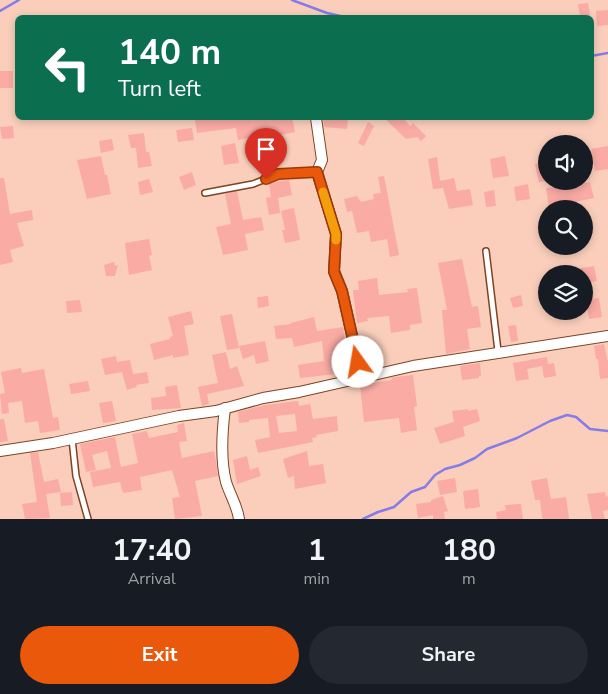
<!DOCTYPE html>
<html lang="en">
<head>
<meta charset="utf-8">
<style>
  body { margin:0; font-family:"Nunito Sans",sans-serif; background:#242831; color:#f1f3f6; height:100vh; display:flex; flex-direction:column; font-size:19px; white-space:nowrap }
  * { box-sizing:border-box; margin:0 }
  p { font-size:16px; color:#9ea1a6 }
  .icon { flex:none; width:28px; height:28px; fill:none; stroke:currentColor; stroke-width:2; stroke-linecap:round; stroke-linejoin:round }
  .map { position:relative; height:519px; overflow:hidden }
  .drawer { display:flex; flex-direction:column; background:#171b24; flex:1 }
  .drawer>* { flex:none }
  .banner { position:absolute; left:15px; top:15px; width:579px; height:105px; border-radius:8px; box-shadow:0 2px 8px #0003; background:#0b6e4f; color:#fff; overflow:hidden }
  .buttons { position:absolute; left:538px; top:135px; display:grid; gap:10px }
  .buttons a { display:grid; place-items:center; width:55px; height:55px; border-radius:50%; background:#171b24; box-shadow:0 2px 8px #0003; font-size:25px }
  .pin { position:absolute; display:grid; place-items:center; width:42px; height:42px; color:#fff; margin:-51px -21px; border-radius:50% 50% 50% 0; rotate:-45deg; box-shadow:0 0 5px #0007 }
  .pin .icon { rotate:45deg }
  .me { position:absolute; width:55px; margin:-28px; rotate:347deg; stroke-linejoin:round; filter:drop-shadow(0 0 4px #0008) }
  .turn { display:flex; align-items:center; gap:18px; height:105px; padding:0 20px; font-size:22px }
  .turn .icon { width:65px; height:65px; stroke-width:2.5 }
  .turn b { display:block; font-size:35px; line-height:42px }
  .eta { display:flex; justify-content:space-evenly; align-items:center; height:85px; text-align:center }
  .eta b { font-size:30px; font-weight:700; line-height:35px }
  .primary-button { display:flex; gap:10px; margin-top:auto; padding:10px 20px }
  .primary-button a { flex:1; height:58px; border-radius:30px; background:#ea580c; color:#fff; font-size:20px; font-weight:700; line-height:58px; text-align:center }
  .primary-button a+a { background:#242831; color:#f1f3f6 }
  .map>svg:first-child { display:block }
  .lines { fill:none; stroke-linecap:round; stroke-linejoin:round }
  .stream { stroke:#867ce8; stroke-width:2.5 }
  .building { fill:#faaba4; fill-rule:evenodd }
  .lane-casing { stroke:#7f4325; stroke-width:8 }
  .street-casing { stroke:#7f4325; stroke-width:12 }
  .lane { stroke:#fff; stroke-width:5 }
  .street { stroke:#fff; stroke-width:10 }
  .route-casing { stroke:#983908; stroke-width:12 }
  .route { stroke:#ea580c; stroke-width:9 }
  .slow { stroke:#f59e0b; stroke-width:9 }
</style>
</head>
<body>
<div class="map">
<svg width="608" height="519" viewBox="0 0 608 519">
  <rect width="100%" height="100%" fill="#facebb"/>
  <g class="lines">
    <path class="stream" d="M292 0 327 13 349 18
      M0 11 19 0
      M591 56 608 53
      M363 519 378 512 394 507 411 492 425 487 435 475 445 469 460 465 475 458 487 449 517 438 550 421 567 415 576 417 590 429 608 431"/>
  </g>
  <path class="building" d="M588 3 590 15 580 17 578 4Z
    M608 10V25L597 26 596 11Z
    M0 71H13V88H0Z
    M211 118 213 119 225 118H292L295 132 275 136 274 133 238 140 236 128 197 133 195 120Z
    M323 118H348L347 129 324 127Z
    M384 118H403L410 126 413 123 426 136 421 141 417 137 406 139Z
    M368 122 374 126 364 146 358 143Z
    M13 126 14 138 2 139 0 127Z
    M192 128 194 140 178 142 176 130Z
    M144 133 146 152H149L152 166 138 168 136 148H131L128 135Z
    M112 139 114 150 101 153 99 141Z
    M235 143 239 163 224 165 221 146Z
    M608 146V169L595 171 591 149Z
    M101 156 105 175H107L111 194 87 199 77 160Z
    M505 156 509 176 493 178 490 159Z
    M437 157 440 181 454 178 457 191 470 189 473 205 449 209 443 188 433 189 428 159Z
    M546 162V181L539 182 535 164Z
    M192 172 196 185 184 190 179 177Z
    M384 176 399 255 390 257 387 239 371 242 369 231 357 233 352 211 347 212 344 199 357 196 361 202 374 199 373 194 381 193 378 177Z
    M0 178H4L10 214 32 210 33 220 17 223 24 246 10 250 13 262 0 265Z
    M149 179 153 192 140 195 138 182Z
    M289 180 292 195 278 198 280 213 269 215 266 198 271 197 269 183Z
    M590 182 594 198 549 207 546 188 564 185 565 187Z
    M528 184 530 199 516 201 514 187Z
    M494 190 496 206 486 207 484 192Z
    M237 191 243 220 261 217 264 230 245 234 248 250 223 255 216 227 231 224 225 194Z
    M294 208 300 240 285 243 282 230H285L281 211Z
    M149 239 152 255 149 256 152 270 129 275 125 243Z
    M462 259 472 307 478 306 481 327 467 329 470 349 446 354 442 310H447L438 263Z
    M114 262 115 266 118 265 115 276H106L104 265Z
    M594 266 597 281 584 283V274H570L569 270Z
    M377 278 379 295 408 292 407 289 417 288 422 323 410 325V330L391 333 389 316 367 318 368 321 357 323 353 290H359L358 281Z
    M521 295 523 306 513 308 510 298Z
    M268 296 269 306 258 308 257 297Z
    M599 298 602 317 589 319 586 300Z
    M80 300 82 312 67 313 66 301Z
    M191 311 194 324 184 326 189 355 173 358V355L154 360 150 344 170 339V337L173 336 168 317Z
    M232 314 239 348 227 350 220 316Z
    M314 317 317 331 343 327 345 341 341 342 346 370 337 372V374L300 378 298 365 324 361 322 341 294 347 292 338 276 339 274 326 291 324V323Z
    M516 325 518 341 511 342 508 326Z
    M265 341 269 361 256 364 254 355 243 359 239 346Z
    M604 344 608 362V378L600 379 598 359H596L594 346Z
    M226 352 230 369 237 366 244 386 207 394 209 404 202 406 198 387 218 383 212 355Z
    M116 356 117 362 130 360 133 374 147 372 149 383 136 385 137 387 127 390 122 372 105 375 101 359Z
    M547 357 548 364 554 363 556 376 544 378 542 366 527 369 529 379 516 381 513 363Z
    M480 363 481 376H479V378L462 380 460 366Z
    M21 368 22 373 44 369 53 418 58 417 60 430 40 433 38 421 25 423 22 401 8 403 9 413 2 414 0 394 5 393 1 372Z
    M413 375 417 406 414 407 417 430 401 433 399 418 364 422 360 385 392 380 391 378 395 377Z
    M88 381 90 391 71 394 69 384Z
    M177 385 181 408 152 410 151 398 166 396 165 387Z
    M112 401 116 421 103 423 99 403Z
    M298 401 299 406 310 404 313 419 337 416 338 431 316 435 317 437 312 438 313 442 258 453 255 440 270 437 268 418 249 420V422L239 423 238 412 265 405ZM295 414 297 431 279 433 276 416Z
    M468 409V411L477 409 480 421 463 427 465 436 440 444 434 428 454 422 452 411Z
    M0 419H4L8 441 0 442Z
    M184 423 187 441 179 442 182 458 214 451 216 461 218 476 195 481 202 516 175 519 172 498 180 497 172 470 140 477 142 490 123 493 120 482 93 487 90 472 111 468 107 451 92 455 96 470 86 472 80 444 115 437 121 467 138 463 132 434 147 431 149 438 178 432 177 425Z
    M307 451 309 466 323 464 326 483 295 489 294 476 288 478 283 459Z
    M38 452 44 482 58 479 61 492 46 494 50 518 25 519 22 504 37 502 30 453Z
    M247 456 250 470 258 467 261 476 237 484 233 460Z
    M455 478 457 492 440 495 437 481Z
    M547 478 551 499 566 497 569 519H543L542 517 540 500H535L531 481Z
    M478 489 480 507 465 509 463 491Z
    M72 492 73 505 61 506 60 493Z
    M605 492 606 497 608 496V510L603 511 605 519H592L587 494Z
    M443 496 448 511 444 512 445 519H433V515L418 518 416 504 431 502V500Z
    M521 504 523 519H497L496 512 506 510 505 505Z"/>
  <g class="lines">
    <g class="lane-casing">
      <path id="lane" d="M205 193 253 184 278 174 317 172
        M486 251 498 351
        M72 439 76 476 88 519"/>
    </g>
    <g class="street-casing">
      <path id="street" d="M316 118 322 160 317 172 336 234 334 271 342 291 358 362 369 376
        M225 408C222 432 220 459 226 482 230 495 237 505 239 519
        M0 451 53 443 179 416 216 411 263 398 299 392 413 366 608 336"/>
    </g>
    <use href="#lane" class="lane"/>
    <use href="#street" class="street"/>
  </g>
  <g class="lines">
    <g class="route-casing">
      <path id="route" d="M266 179 278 174 317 172 336 234 334 272 342 291 358 362"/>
    </g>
    <use href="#route" class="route"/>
    <path class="slow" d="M323 192 336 234V240"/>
  </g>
</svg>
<div class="buttons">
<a><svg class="icon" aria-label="sound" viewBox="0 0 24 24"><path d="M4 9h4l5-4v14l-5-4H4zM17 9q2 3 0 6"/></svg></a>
<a><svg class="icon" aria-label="search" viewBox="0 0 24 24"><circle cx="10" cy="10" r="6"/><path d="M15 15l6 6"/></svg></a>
<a><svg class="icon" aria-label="layers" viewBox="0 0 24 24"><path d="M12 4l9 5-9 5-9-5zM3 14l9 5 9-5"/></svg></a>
</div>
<div class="pin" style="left:266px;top:179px;background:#d93025"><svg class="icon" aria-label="arrive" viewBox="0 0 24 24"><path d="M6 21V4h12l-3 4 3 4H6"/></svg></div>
<svg class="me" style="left:358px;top:362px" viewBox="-20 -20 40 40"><circle r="19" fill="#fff"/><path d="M0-13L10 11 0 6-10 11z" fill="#ea580c"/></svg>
<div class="banner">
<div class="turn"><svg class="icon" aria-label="left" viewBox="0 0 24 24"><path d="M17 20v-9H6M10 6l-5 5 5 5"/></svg><div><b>140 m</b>Turn left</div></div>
</div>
</div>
<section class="drawer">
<div class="eta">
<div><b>17:40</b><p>Arrival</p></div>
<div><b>1</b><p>min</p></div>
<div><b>180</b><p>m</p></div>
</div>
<div class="primary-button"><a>Exit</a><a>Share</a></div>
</section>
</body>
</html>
